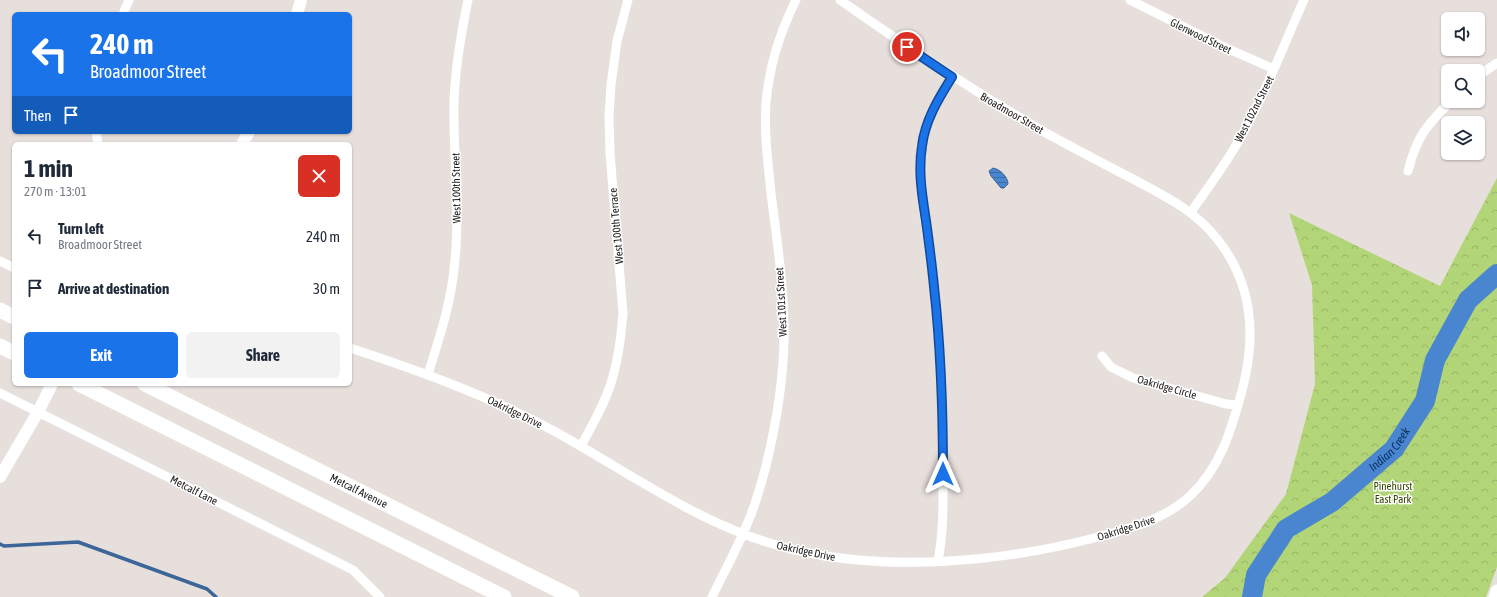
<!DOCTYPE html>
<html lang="en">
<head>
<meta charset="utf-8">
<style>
  body { margin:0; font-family:"Asap Condensed",sans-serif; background:#f2f2f3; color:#1f2937; height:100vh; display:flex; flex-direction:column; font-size:15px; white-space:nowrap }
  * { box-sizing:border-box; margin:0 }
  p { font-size:13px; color:#747a83 }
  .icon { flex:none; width:22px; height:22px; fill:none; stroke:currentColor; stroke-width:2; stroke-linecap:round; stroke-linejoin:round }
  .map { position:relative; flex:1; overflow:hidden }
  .side { position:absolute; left:12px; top:142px; width:340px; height:244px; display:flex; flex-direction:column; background:#fff; border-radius:6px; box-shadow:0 1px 3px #0004 }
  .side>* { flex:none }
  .banner { position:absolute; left:12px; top:12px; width:340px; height:122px; border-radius:6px; box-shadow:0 1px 3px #0004; background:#1a73e8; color:#fff; overflow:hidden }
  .fabs { position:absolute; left:1441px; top:12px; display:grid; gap:8px }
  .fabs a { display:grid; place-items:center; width:44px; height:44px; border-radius:6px; background:#fff; box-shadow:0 1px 3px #0004; font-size:20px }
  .pin { position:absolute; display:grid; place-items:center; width:34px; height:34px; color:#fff; margin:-17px; border:2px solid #fff; border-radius:50%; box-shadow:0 1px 4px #0007 }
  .me { position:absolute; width:44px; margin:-22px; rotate:0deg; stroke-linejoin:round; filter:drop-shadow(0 0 3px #0008) }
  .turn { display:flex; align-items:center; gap:14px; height:84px; padding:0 12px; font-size:18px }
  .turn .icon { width:52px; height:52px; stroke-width:2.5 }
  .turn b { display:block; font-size:28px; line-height:34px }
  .then { display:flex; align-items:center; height:38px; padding:0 12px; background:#0003; gap:8px; font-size:15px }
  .round { display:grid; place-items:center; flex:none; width:42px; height:42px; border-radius:6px; background:#f2f2f3 }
  .head { display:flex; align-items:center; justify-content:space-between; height:68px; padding:0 12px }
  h1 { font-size:24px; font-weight:700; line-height:30px }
  .cta { display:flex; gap:8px; margin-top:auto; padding:8px 12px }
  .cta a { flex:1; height:46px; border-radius:6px; background:#1a73e8; color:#fff; font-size:16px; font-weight:700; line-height:46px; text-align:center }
  .cta a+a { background:#f2f2f3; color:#1f2937 }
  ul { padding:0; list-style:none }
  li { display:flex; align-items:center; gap:12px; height:52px; padding:0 12px }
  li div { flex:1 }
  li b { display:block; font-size:15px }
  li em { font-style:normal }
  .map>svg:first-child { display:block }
  .park { fill:url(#park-crowns) }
  .water { fill:url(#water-rules); stroke:#3c6598 }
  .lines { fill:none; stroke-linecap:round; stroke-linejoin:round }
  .stream { stroke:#3c6598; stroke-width:3.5 }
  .river { stroke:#4a85cf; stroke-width:20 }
  .minor { stroke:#fff; stroke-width:9 }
  .tertiary { stroke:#fff; stroke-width:12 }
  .secondary { stroke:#fff; stroke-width:13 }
  .primary { stroke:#fff; stroke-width:15 }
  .route-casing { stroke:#114b97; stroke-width:10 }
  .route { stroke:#1a73e8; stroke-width:7 }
  .labels { text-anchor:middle; stroke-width:3; stroke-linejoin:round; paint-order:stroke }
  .street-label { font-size:11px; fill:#1d1a19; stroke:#fff }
  .park-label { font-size:11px; fill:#324700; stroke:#fff }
  .water-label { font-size:12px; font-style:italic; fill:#063160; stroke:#fff }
</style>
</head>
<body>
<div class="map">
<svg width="1497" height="597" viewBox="0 0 1497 597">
  <defs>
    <pattern id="park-crowns" width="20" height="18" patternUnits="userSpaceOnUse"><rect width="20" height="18" fill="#b2d577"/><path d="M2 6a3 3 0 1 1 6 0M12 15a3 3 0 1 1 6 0" fill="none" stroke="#99b666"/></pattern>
    <pattern id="water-rules" width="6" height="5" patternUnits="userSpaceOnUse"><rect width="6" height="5" fill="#4a85cf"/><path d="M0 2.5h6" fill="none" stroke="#3d6ca7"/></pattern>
  </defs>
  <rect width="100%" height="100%" fill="#e7dfdc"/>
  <path class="park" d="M1497 178V567L1486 597H1202L1225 578 1286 494 1315 384 1312 285 1289 213 1440 286Z"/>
  <path class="water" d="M993 168C1000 169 1008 177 1008 184L1004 188H1001L991 176 989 171Z"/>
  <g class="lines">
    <path class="stream" d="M0 544 4 546 78 542 207 589 216 597"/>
    <path class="river" id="s1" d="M1252 597 1256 575 1286 529 1332 502 1394 449 1425 401 1435 360 1468 300 1497 274"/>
    <path class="minor" d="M1130 0 1224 47 1274 69
      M123 14 129 0
      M1478 76 1497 63
      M96 132 98 144
      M1408 171C1417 136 1426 126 1451 101
      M1191 212C1209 186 1228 161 1243 133 1267 90 1284 44 1304 0
      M0 261 14 268
      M350 348C420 371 489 396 554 431 634 475 705 529 795 550 889 572 1002 562 1094 538 1128 529 1164 520 1190 496 1222 466 1232 427 1243 387 1256 335 1252 283 1218 240 1196 211 1165 196 1133 179 1104 164 1075 149 1046 133 975 92 907 47 840 0
      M1102 356 1111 367 1133 378 1226 404 1238 405
      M428 374C440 337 452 299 455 260 460 207 453 154 454 102 455 67 461 34 468 0
      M0 393 353 570 380 597
      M581 446C591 427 602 409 609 389 618 364 621 339 623 313L610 153 609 116 611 85 617 41 628 0
      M938 561C944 530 943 499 943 467 943 402 940 337 932 271 928 230 916 187 922 145 925 120 939 98 952 77
      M712 597C724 572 738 547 748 522 756 504 761 484 766 466 776 425 783 383 784 341 785 291 777 242 771 193 768 163 764 133 766 103 769 67 780 32 796 0"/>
    <path class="tertiary" d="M297 14 301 0
      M242 144 249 132
      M0 477 38 412 52 384"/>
    <path class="secondary" d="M1495 597 1497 591"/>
    <g class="primary">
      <path d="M0 310 14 317"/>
      <path d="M0 346 14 353"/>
      <path d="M79 384 504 597"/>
      <path id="s2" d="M145 384 572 597"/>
    </g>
  </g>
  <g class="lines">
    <g class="route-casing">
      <path id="route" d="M907 47 952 77C939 98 925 120 922 146 918 171 922 195 926 221 929 243 932 265 934 287 941 349 943 411 943 474"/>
    </g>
    <use href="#route" class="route"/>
  </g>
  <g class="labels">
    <g class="street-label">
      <text transform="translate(1201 36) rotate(26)" y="4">Glenwood Street</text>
      <text transform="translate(1254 109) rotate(-63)" y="4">West 102nd Street</text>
      <text transform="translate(1012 113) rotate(30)" y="4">Broadmoor Street</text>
      <text transform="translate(456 188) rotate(-91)" y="4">West 100th Street</text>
      <text transform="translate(616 226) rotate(-95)" y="4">West 100th Terrace</text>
      <text transform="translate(781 302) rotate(-93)" y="4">West 101st Street</text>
      <text transform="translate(1167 387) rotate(16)" y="4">Oakridge Circle</text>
      <text transform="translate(515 412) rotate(26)" y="4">Oakridge Drive</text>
      <text transform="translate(194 490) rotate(27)" y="4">Metcalf Lane</text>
      <text dy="4" stroke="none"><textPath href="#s2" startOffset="239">Metcalf Avenue</textPath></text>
      <text transform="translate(1126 528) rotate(-18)" y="4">Oakridge Drive</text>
      <text transform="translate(806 551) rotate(12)" y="4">Oakridge Drive</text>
    </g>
    <g class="park-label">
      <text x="1393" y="490">Pinehurst<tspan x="1393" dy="13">East Park</tspan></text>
    </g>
    <g class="water-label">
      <text dy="4" stroke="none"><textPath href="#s1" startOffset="209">Indian Creek</textPath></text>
    </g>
  </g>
</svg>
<div class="fabs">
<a><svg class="icon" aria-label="sound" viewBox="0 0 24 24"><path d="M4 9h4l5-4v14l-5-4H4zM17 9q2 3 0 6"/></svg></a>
<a><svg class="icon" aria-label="search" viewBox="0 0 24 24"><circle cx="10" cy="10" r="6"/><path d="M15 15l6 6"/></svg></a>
<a><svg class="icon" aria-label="layers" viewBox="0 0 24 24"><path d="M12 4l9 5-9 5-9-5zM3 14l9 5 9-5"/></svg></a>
</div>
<div class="pin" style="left:907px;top:47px;background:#d93025"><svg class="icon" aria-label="arrive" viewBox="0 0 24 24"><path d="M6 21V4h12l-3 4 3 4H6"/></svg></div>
<svg class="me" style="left:943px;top:474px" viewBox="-20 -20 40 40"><path d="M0-17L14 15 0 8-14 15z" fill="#1a73e8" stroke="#fff" stroke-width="4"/></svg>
<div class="banner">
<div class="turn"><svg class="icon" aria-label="left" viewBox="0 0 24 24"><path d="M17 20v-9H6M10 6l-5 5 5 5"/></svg><div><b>240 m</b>Broadmoor Street</div></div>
<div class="then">Then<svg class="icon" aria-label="arrive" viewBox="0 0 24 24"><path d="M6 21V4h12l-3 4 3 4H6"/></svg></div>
</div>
<section class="side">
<div class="head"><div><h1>1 min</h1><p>270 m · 13:01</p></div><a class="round" style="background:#d93025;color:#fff"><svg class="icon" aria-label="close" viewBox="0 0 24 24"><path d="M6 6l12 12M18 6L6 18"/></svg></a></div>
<ul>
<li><svg class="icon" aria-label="left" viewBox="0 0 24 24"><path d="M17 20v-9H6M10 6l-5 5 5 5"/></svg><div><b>Turn left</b><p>Broadmoor Street</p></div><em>240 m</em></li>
<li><svg class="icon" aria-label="arrive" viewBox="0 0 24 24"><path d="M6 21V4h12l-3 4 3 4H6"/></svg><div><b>Arrive at destination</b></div><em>30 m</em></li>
</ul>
<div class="cta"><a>Exit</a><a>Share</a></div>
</section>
</div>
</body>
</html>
